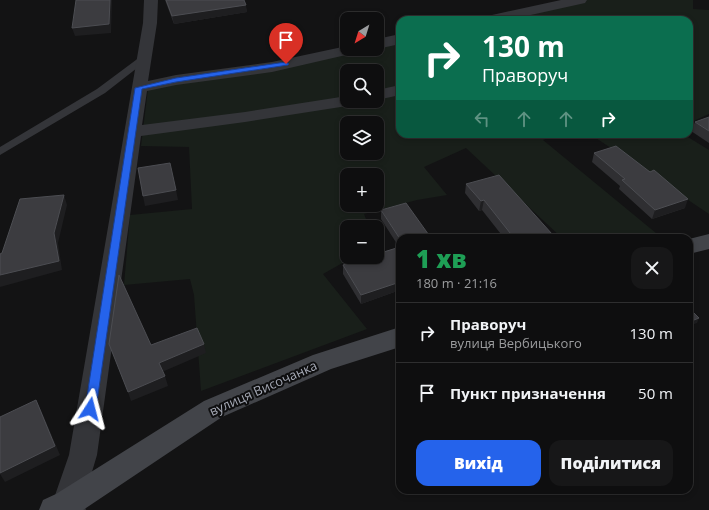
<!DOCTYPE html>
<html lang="uk">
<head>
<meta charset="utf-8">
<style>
  body { margin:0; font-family:"Open Sans",sans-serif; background:#171718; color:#f1f3f6; height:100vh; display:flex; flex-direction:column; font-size:15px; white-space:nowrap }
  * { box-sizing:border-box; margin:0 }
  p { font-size:13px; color:#9b9c9e }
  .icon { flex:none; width:22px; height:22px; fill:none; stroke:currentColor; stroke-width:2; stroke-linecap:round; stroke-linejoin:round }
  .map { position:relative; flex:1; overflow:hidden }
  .side { position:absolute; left:396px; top:234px; width:297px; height:260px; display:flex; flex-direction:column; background:#0e0e0f; border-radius:12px; box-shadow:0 2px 6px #0003,0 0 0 1px #2e2e2f }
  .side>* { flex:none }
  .hud { position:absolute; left:396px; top:16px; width:297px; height:122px; border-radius:12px; box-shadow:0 2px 6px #0003,0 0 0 1px #2e2e2f; background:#0b6e4f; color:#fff; overflow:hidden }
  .needle { width:26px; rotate:218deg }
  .buttons { position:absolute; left:340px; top:12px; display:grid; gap:8px }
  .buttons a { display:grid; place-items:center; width:44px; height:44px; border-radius:8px; background:#0e0e0f; box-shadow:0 2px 6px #0003,0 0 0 1px #2e2e2f; font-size:20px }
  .pin { position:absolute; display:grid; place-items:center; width:34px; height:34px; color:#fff; margin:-41px -17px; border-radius:50% 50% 50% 0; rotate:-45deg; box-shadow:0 0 4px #0007 }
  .pin .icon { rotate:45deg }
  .me { position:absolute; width:44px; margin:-22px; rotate:9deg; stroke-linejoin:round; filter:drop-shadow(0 0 3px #0008) }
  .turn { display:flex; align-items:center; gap:14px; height:84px; padding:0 20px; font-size:18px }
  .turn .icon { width:52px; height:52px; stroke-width:2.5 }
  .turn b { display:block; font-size:28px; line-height:34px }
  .lanes { display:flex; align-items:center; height:38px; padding:0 20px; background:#0003; justify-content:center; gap:20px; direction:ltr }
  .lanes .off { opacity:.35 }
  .round { display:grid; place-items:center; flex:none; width:42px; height:42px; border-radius:12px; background:#171718 }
  .overview { display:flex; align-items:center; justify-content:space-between; height:68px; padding:0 20px }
  h1 { font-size:24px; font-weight:800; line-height:30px; color:#1e9e55 }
  .primary-button { display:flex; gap:8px; margin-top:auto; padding:8px 20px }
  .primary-button a { flex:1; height:46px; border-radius:12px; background:#2563eb; color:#fff; font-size:16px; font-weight:800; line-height:46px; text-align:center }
  .primary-button a+a { background:#171718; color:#f1f3f6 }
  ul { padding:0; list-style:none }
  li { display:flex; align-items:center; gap:12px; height:60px; padding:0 20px; border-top:1px solid #2e2e2f }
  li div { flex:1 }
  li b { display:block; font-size:15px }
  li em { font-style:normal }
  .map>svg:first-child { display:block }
  .green { fill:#191f1a; fill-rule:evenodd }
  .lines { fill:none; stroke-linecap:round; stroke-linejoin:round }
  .lane { fill:#343539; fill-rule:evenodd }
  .street { fill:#343539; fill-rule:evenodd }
  .secondary { fill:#424449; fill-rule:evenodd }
  .wall { fill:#2f2f32 }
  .shaded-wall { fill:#1e1e20 }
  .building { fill:#3c3c40; stroke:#4c4d52 }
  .route { fill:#2563eb; stroke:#184099 }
  .labels { text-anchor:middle; stroke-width:4; stroke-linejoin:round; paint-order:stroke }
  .near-street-label { font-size:13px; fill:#a5a9b5; stroke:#0e0e0f }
</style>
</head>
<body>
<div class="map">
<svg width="709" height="510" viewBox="0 0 709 510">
  <rect width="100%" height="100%" fill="#131314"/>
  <path class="green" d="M580 0H693V9L709 10V114L689 123V20H488Z
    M400 38V134H559L543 140 662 238H562L466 148 424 167 447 195 417 200 364 214 369 227H347V257H353L323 274 367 329 201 391 194 295 190 279 124 285 130 215 192 209 189 147 141 146 148 89 347 49H377ZM347 71H377V101H347ZM347 123H377V153H347ZM347 175H377V205H347Z
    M590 134H683L709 150V214Z"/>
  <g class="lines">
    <path class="lane" d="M143 56 146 57 148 59 146 61 105 93 0 155V147L97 89 140 57Z"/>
    <path class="street" d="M144 0H158L157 23 148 81 176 75 272 62 347 46V49H362L359 52 272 72 176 85 147 91 142 125 245 112 347 96V101H356L353 105 347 106 245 122 141 136 97 455 83 502 86 510H55L52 504 69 455 143 23Z
      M561 0H587L585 3 508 20H481L483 17Z
      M400 34V44L377 49V39Z
      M400 85V95L377 100V90Z"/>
    <path class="secondary" d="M709 234V249L689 254V239Z
      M400 327V347L331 369 222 417 83 510H39L43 500 56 494 204 401 313 355Z"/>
  </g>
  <path class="wall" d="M165 0H244L247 12 174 24Z
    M709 117V143L691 131 695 122Z
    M594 153 685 208 652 219 619 189 620 186 592 162Z
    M466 184 552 234 551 238H504L482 210 479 211 465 193Z
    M381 210 400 238V290L361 304 343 274V265L399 247 381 219Z"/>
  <path class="shaded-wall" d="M110 0H112L111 33 75 36 72 28Z
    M246 5 247 12 174 24 172 16Z
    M176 190 178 200 145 206 143 196Z
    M64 195 67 205 58 243 62 270 0 287V275L54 233Z
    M688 199 685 208 652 219 655 210Z
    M484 200 482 210 479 211 481 201Z
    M552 234 551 238H538Z
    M400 282V290L361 304V295Z
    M699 318 697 323 689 326V322Z
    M204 344 206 353 162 372 159 363Z
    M165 376 168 386 131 401 128 392Z
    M36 400 41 410 60 455 5 482 0 474V473Z"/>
  <path class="building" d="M76 0H110L109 24 72 28Z
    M166 0H244L246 5 172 16Z
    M709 117V131L695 122Z
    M616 146 650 172 654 170 688 199 655 210 622 180 625 179 594 153Z
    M170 163 176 190 143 196 138 168Z
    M499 175 552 234 538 238H514L484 200 481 201 466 184Z
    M64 195 54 233 59 261 0 275V254L2 253 20 199Z
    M406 203 431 238H400V239L381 210Z
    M450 234 453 238H435Z
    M400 247V282L361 295 343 265 369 257H377V254Z
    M119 275 151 345 197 328 204 344 159 363 165 376 128 392 109 344Z
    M689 308 699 318 689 322Z
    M36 400 55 446 0 473V417Z"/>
  <path class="route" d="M286 62 289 64 288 65 176 82 142 89 96 409 94 412 90 414 86 412 85 409 135 88 176 78Z"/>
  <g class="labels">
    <g class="near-street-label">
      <text transform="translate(263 388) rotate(-24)" y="5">вулиця Височанка</text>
    </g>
  </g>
</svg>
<div class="buttons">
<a><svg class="needle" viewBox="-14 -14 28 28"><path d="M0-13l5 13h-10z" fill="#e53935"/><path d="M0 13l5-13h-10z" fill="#9b9c9e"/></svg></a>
<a><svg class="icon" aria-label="search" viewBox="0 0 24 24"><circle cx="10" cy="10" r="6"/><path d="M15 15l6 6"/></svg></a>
<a><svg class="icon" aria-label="layers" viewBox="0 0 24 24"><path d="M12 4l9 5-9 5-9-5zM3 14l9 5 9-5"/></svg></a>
<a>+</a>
<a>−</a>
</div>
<div class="pin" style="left:286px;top:64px;background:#d93025"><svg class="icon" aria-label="arrive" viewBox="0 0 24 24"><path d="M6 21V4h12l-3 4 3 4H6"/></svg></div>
<svg class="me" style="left:90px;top:409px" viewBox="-20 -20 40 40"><path d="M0-17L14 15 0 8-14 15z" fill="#2563eb" stroke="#fff" stroke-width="4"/></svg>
<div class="hud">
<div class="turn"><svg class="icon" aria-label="right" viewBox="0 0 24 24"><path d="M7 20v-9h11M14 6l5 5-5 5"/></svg><div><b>130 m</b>Праворуч</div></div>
<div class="lanes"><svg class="icon off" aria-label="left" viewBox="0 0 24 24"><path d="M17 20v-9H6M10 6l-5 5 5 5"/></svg><svg class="icon off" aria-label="ahead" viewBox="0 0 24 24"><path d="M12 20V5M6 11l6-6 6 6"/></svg><svg class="icon off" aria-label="ahead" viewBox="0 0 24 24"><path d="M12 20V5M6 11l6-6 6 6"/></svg><svg class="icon" aria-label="right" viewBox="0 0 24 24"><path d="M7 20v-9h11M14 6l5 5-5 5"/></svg></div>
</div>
<section class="side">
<div class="overview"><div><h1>1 хв</h1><p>180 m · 21:16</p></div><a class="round"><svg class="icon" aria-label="close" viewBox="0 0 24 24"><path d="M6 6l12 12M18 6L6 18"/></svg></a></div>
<ul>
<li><svg class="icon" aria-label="right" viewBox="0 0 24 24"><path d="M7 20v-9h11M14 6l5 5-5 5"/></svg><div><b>Праворуч</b><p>вулиця Вербицького</p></div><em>130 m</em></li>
<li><svg class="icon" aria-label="arrive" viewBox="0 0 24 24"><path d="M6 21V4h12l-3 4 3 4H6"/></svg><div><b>Пункт призначення</b></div><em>50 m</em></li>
</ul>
<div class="primary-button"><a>Вихід</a><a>Поділитися</a></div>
</section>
</div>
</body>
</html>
